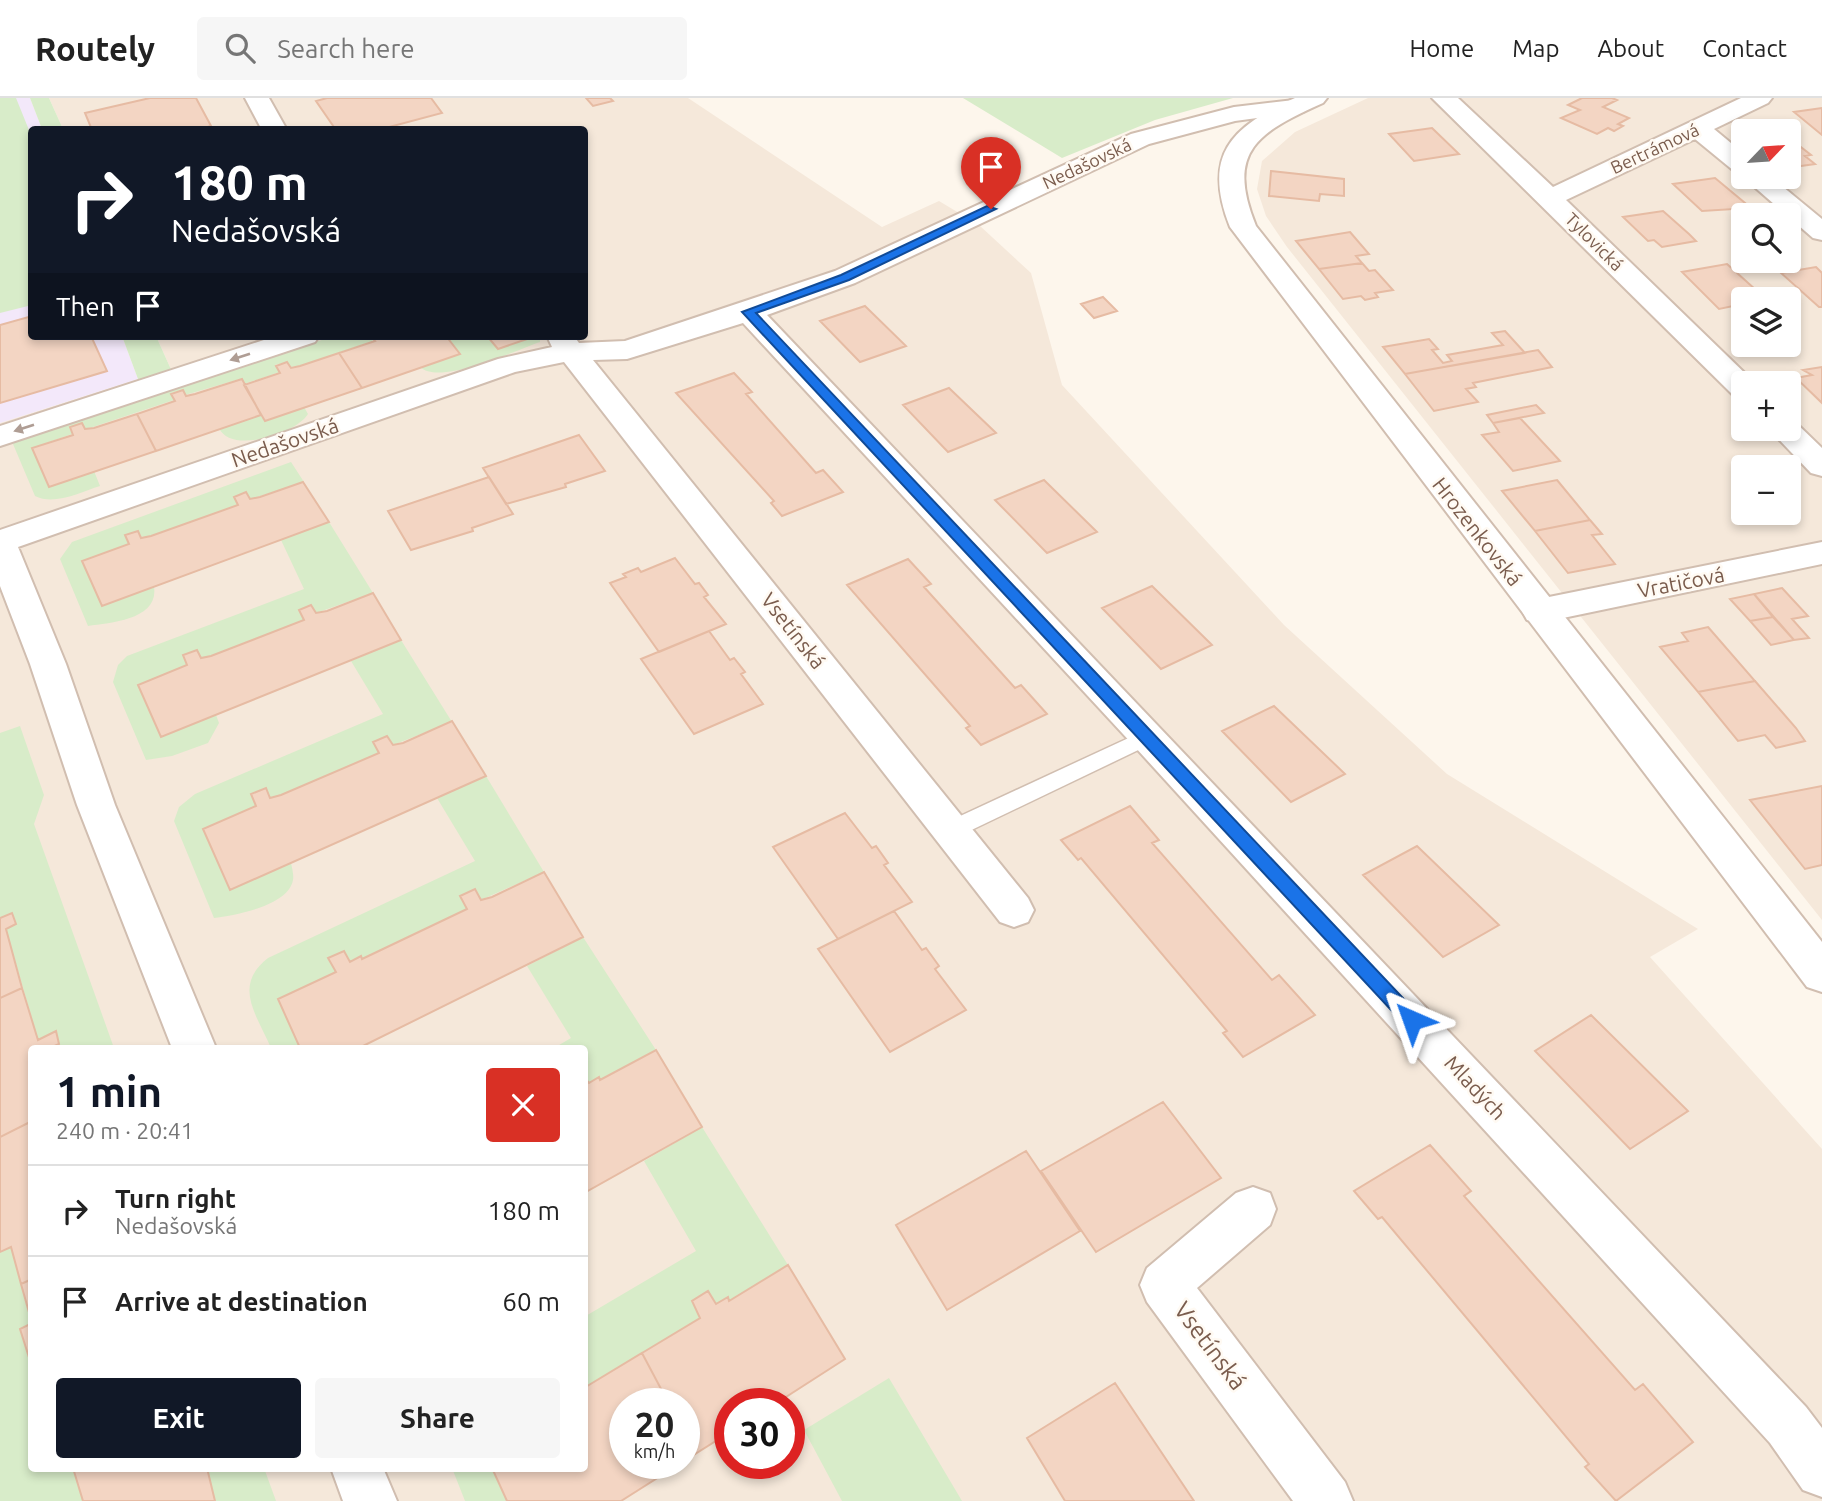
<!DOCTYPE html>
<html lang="en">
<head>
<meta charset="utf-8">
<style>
  body { margin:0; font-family:Ubuntu,sans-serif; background:#f6f6f6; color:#222; height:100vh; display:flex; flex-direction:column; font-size:26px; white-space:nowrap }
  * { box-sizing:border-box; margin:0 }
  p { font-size:23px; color:#767676 }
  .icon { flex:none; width:38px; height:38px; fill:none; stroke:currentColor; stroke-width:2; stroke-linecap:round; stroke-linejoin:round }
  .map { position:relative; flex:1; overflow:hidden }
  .side { position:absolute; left:28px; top:947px; width:560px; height:427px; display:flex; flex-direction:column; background:#fff; border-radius:7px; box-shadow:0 4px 10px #0003 }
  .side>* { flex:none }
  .top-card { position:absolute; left:28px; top:28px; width:560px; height:214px; border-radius:7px; box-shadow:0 4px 10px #0003; background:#111827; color:#fff; overflow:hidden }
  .needle { width:46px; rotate:65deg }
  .fabs { position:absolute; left:1731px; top:21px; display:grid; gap:14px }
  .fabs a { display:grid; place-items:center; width:70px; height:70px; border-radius:7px; background:#fff; box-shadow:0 4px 10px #0003; font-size:35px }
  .speed { position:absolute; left:609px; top:1290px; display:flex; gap:14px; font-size:35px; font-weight:700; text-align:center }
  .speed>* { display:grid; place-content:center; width:91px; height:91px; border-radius:50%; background:#fff; box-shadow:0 4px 10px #0003; line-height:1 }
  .speed small { font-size:18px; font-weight:400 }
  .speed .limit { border:10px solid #d22; background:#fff; color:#111 }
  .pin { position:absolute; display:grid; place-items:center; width:60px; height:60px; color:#fff; margin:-72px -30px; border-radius:50% 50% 50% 0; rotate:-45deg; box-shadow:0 0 7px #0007 }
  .pin .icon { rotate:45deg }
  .me { position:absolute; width:77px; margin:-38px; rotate:317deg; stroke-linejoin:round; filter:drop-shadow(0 0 5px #0008) }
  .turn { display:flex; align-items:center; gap:24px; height:147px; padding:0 28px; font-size:32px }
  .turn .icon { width:91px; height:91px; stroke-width:2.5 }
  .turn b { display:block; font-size:49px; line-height:60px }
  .then { display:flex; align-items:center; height:66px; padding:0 28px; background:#0003; gap:14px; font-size:26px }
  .round { display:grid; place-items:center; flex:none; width:74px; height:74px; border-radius:7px; background:#f6f6f6 }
  .headline { display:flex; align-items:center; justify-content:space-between; height:119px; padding:0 28px }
  h1 { font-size:42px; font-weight:700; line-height:52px; color:#111827 }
  .button { display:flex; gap:14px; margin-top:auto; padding:14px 28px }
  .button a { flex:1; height:80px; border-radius:7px; background:#111827; color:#fff; font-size:28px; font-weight:700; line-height:80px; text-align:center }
  .button a+a { background:#f6f6f6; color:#222 }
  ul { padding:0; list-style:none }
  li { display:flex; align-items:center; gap:21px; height:91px; padding:0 28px; border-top:2px solid #e0e0e0 }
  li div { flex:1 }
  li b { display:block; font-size:26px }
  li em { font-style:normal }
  header { display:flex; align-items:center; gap:42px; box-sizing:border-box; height:98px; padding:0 35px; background:#fff; border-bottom:2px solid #e0e0e0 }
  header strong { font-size:33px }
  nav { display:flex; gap:38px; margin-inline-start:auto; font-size:24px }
  .search { width:490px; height:63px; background:#f6f6f6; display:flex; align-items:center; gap:18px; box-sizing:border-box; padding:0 24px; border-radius:7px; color:#767676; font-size:26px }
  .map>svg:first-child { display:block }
  .residential { fill:#f5e8da; fill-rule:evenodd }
  .education { fill:#f3e8fa }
  .green { fill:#d8ecc9 }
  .building { fill:#f3d5c3; stroke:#e6bba3; stroke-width:2 }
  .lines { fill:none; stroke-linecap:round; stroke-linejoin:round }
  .service-casing { stroke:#d1beb0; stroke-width:3 }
  .minor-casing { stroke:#d1beb0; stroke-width:4 }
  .tertiary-casing { stroke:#d1beb0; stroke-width:4 }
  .service { fill:#fff; fill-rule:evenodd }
  .minor { fill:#fff; fill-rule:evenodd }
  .tertiary { fill:#fff; fill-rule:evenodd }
  .oneway { fill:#af9d94 }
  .route { fill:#1a73e8; stroke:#114b97; stroke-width:2 }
  .labels { text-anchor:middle; stroke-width:5; stroke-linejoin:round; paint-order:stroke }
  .far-street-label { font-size:18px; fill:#7a5c4d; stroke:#fffaf3 }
  .street-label { font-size:21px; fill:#7a5c4d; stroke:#fffaf3 }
  .near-street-label { font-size:24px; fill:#7a5c4d; stroke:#fffaf3 }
</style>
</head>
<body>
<header>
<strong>Routely</strong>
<div class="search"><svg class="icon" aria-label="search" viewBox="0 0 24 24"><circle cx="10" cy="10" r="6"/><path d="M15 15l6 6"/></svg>Search here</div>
<nav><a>Home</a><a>Map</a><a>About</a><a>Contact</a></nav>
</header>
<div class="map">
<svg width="1822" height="1403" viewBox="0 0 1822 1403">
  <rect width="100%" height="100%" fill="#fdf6ec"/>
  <path class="residential" d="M49 0H688L882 129 939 103 979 127 1031 175 1062 287 1284 527 1447 676 1698 831 1650 859 1822 1051V1403H0V325L138 281 135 292 174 278 156 238H584V32L63 31ZM32 950H584V1370H32ZM625 1306H684V1365H625ZM730 1306H789V1365H730Z
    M1368 0H1822V822L1287 149 1266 118 1257 91 1262 63 1295 34ZM1743 33H1788V79H1743ZM1743 117H1788V163H1743ZM1743 201H1788V247H1743ZM1743 285H1788V331H1743ZM1743 369H1788V415H1743Z"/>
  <path class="education" d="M0 0H30L42 31 32 32V238H122L138 281 0 325Z"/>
  <path class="green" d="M0 0H16L31 37 32 207 0 215Z
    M30 0H49L63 31H42Z
    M963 0H1233L1155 22 1062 60Z
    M122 238H156L174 278 135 293 138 281Z
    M334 238H369L373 243 299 268 290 269 286 264 275 267 280 274 244 286 240 281 185 297 181 292 171 295 174 302 93 329 83 331 80 325 69 329 72 336 32 350 48 388 94 373 100 388C81 394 54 408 35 398L13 346 15 343Z
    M445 238H487L498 251 526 241 524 238 540 241V244C514 253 440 288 420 269Z
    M304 309 308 316C297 335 231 357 219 330L260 316 264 322Z
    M291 364 304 384 251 401 246 395 238 407 151 439 125 438 129 447 83 463 102 508 154 489C159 521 112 525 88 528L60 461 72 444Z
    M329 424 373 495 316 515 311 508 300 512 304 522 212 558 201 561 183 558 187 568 139 588 162 639 216 617 219 625 208 645 172 658 146 662 113 584 118 567 127 558 304 491 281 442Z
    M401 542 452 624 393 647 387 638 374 644 379 655 281 697 270 700 251 696 256 708 204 731 230 792 291 765C292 770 294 777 293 782 288 808 236 817 214 820L174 723 179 709 195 696 383 616 351 563Z
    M20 628 44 697 34 726 114 950H50L59 946 55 933 38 942 6 831 16 826 0 820V635Z
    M486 678 544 774 481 802 474 791 460 798 467 811 362 861 360 859 350 864 344 853 329 860 336 874 278 901 300 950H271C257 917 232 888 268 860L475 763 437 700Z
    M583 839 656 952 600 982 598 979 589 985 585 979 584 950H554L571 940 527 868Z
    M702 1029 788 1167 729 1203 728 1200 716 1206 707 1194 692 1203 700 1220 585 1290 584 1219 696 1153 644 1063Z
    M11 1149 31 1225 20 1231 31 1269 32 1370H73L83 1403H0V1154Z
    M889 1280 962 1403H842L804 1332Z
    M207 1370H264L276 1403H215Z
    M452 1370H492L507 1403H465Z"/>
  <path class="building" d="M150 0H196L211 28 197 32H92L85 15Z
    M327 0H431L442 15 378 32H336L316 3Z
    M586 0H610L613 3 593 8Z
    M1582 0H1612L1617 2 1603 9 1629 20 1618 26 1623 28 1614 33 1608 30 1597 36 1561 20 1580 12 1568 7Z
    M1822 10V37L1794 14Z
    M1432 30 1459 56 1414 63 1389 36Z
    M1788 39 1811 57 1805 58 1815 66 1794 69 1788 65Z
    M1271 73 1344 81V98L1320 96 1319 103 1269 98Z
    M1715 80 1751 110 1702 113 1673 86Z
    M1663 113 1689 136 1696 143 1662 149 1654 142 1648 143 1623 119Z
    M1350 134 1369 156 1356 158 1362 165 1319 171 1296 143Z
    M1362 165 1369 173 1375 172 1393 192 1375 195 1378 199 1365 202 1361 198 1343 201 1319 171Z
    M1727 166 1766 201H1743V206L1719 211 1682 174Z
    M1816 169 1822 175V209H1819L1781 175Z
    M1103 199 1117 213 1094 220 1081 206Z
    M865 208 906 248 860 264 820 223Z
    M32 218V238H91L107 273 0 305V227Z
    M1505 233 1525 255 1405 276 1383 249 1429 241 1438 251 1432 252 1443 265 1452 263 1447 257 1503 247 1492 235Z
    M370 238H446L460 256 362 290 339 255 375 243Z
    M487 238H524L527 241 498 251Z
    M1538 252 1552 269 1473 285 1476 289 1466 291 1478 304 1434 313 1405 276Z
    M339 255 362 290 265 323 244 287 280 275 276 268 287 264 291 270 300 268Z
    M1822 269V305L1796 280 1812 277 1803 272Z
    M734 275 752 294 746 296 816 375 823 372 843 394 782 418 771 405 774 403 676 295Z
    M242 281 261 317 156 353 137 316 175 303 171 296 183 292 186 298 195 296Z
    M949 290 996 335 948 354 903 307Z
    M1536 307 1544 315 1493 325 1487 317Z
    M137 316 156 353 49 389 32 350 73 337 70 329 82 325 85 331 94 330Z
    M1520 320 1560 363 1513 373 1482 337 1499 334 1493 325Z
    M579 337 605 373 565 386 566 389 506 406 483 370Z
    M489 379 513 416 472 430 473 433 411 452 388 413Z
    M1044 382 1097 434 1047 455 995 402Z
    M1557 382 1590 422 1535 433 1502 393Z
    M303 384 329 424 102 508 82 463 129 446 125 437 138 433 141 440 151 438 238 407 234 399 246 394 250 401 260 399Z
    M1590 422 1602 436 1592 437 1615 466 1568 475 1535 433Z
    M675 460 695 486 699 485 708 497 704 499 726 526 659 554 610 485 626 479 623 476 638 470 641 474Z
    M908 461 931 486 924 489 1015 590 1021 587 1047 616 981 647 966 630 970 628 847 487Z
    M1152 488 1212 547 1161 571 1102 510Z
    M1782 490 1808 518 1792 521 1809 540 1794 542 1754 496Z
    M373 495 401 542 161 639 138 587 187 567 183 557 197 552 201 560 211 558 304 522 299 512 311 507 316 515 327 513Z
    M1754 496 1773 519 1750 523 1730 501Z
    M1773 519 1794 542 1771 547 1750 523Z
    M1708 529 1755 583 1698 594 1660 549 1688 543 1682 535Z
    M709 533 730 562 734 560 745 574 741 576 763 606 694 636 641 561Z
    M1755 583 1796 630 1805 643 1776 650 1765 637 1738 643 1698 594Z
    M1274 608 1345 676 1291 704 1222 633Z
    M452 623 486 678 230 792 203 731 256 708 251 696 266 690 270 700 281 697 379 655 373 644 387 638 393 647 403 645Z
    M1822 688V767L1805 771 1750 702Z
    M1130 708 1159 742 1152 745 1272 882 1279 877 1315 917 1243 959 1223 935 1227 933 1081 760 1078 762 1061 742Z
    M845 715 872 750 876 748 888 765 884 767 912 804 838 841 773 749Z
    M1417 748 1499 827 1443 859 1363 777Z
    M544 774 583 839 359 950H300L278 901 336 874 328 860 344 853 350 864 361 858 362 861 467 811 460 798 475 791 481 802 492 799Z
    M894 813 922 852 926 850 939 868 935 871 966 912 890 954 818 851Z
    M12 815 16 826 6 831 22 890 0 900V820Z
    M22 890 38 942 56 933 59 946 50 950H32V1023L0 1039V900Z
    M1591 917 1688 1013 1630 1051 1535 953Z
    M656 952 702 1029 584 1095V979L589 985 599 979 600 982Z
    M1163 1004 1221 1080 1096 1154 1041 1073Z
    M32 1023V1181L21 1186 11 1149 0 1154V1039Z
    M1430 1047 1471 1093 1464 1098 1635 1292 1643 1286 1693 1344 1616 1403 1585 1369 1589 1366 1382 1119 1378 1121 1354 1093Z
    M1026 1053 1080 1133 947 1212 896 1127Z
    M788 1167 845 1261 775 1306H730V1334L695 1356 684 1335V1306H669L642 1255 700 1220 692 1203 708 1193 716 1206 728 1199 729 1203Z
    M32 1181V1225L21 1186Z
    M32 1225V1269L20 1231Z
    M642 1255 669 1306H625V1365H681L621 1403H507L492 1370H584V1290Z
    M1115 1285 1194 1403H1065L1027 1340Z
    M684 1335 695 1356 684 1363Z
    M73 1370H207L215 1403H83Z"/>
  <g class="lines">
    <g class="service-casing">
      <path id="service" d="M1148 631 1155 634 1158 639 1155 644 959 738 951 740 943 738 940 732 943 726Z"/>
    </g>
    <g class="minor-casing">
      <path id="minor" d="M245 0H269L287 32H262Z
        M1432 0H1458L1553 89 1741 0H1772L1768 5 1714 31 1743 55V76L1734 73 1695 41 1566 102 1754 284 1743 285V299L1732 296Z
        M1294 2 1303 4 1306 9 1303 14 1235 23 1149 46 855 185 767 217 1806 1309 1822 1330V1399L1803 1392 1770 1345 1135 649 743 225 627 261 593 262 1028 800 1034 812 1028 824 1014 829 1000 824 564 264 515 274 18 449 66 566 115 707 216 950H172L77 707 30 566 0 488V432L498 261 552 249 547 238H574L579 245 625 243 835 173 1131 36 1234 9Z
        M1743 79H1771L1822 121V142L1813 140Z
        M276 238H319L315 244 0 348V328Z
        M1788 323 1795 324 1822 350V378L1811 375 1769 331H1788Z
        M1822 444V466L1539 525 1527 522 1522 513 1527 504 1539 501Z
        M1253 1089 1270 1095 1276 1111 1270 1127 1197 1190 1345 1384 1353 1403H1293L1147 1204 1140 1187 1147 1170 1236 1095Z
        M331 1370H383L397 1403H343Z"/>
    </g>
    <g class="tertiary-casing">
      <path id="tertiary" d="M1295 0H1327L1323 5C1259 34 1225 52 1256 128L1822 844V894L1807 889 1230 129C1202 58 1230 29 1295 0Z"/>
    </g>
    <use href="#service" class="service"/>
    <use href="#minor" class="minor"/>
    <use href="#tertiary" class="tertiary"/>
  </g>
  <defs><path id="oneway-solid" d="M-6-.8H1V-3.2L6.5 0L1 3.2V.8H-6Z" transform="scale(1.75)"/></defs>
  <g class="oneway">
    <use href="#oneway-solid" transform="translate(240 259) rotate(162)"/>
    <use href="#oneway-solid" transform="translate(24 330) rotate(162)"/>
  </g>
  <path class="route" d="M987 108 996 111 849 182 756 215 1418 916 1420 922 1418 927H1405L742 214 841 177Z"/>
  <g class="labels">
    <g class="far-street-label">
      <text transform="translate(1655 51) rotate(-25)" y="6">Bertrámová</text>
      <text transform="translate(1087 66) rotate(-25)" y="6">Nedašovská</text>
      <text transform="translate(1594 144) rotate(45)" y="6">Tylovická</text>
    </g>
    <g class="street-label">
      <text transform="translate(285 345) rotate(-19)" y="7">Nedašovská</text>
      <text transform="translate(1477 434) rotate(52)" y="7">Hrozenkovská</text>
      <text transform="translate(1681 485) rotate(-11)" y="7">Vratičová</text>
      <text transform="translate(793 533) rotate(52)" y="7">Vsetínská</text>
      <text transform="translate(1475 990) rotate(47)" y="7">Mladých</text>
    </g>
    <g class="near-street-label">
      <text transform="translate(1210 1248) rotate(53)" y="8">Vsetínská</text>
    </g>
  </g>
</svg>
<div class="fabs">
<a><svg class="needle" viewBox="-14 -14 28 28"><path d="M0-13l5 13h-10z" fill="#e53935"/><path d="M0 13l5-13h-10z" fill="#767676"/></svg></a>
<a><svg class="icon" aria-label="search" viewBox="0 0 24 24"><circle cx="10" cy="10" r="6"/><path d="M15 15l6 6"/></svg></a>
<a><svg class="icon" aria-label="layers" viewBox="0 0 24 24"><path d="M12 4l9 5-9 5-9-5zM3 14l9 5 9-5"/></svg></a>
<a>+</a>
<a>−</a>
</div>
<div class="speed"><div>20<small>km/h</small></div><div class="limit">30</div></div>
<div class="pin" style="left:991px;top:111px;background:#d93025"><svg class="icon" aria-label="arrive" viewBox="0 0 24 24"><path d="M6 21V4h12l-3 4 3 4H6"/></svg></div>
<svg class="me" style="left:1412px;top:922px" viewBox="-20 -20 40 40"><path d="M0-17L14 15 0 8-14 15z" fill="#1a73e8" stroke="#fff" stroke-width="4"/></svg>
<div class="top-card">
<div class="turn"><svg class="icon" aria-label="right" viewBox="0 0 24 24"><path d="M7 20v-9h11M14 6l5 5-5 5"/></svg><div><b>180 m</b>Nedašovská</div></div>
<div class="then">Then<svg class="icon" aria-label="arrive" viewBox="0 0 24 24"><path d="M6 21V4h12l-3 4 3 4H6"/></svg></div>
</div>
<section class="side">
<div class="headline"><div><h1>1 min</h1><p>240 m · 20:41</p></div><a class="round" style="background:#d93025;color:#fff"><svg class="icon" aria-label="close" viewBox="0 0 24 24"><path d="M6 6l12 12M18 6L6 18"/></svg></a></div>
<ul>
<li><svg class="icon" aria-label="right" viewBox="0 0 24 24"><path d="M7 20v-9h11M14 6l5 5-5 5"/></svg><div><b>Turn right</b><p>Nedašovská</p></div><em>180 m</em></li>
<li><svg class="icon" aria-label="arrive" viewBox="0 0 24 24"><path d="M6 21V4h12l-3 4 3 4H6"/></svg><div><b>Arrive at destination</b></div><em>60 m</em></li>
</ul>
<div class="button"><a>Exit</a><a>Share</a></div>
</section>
</div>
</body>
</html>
